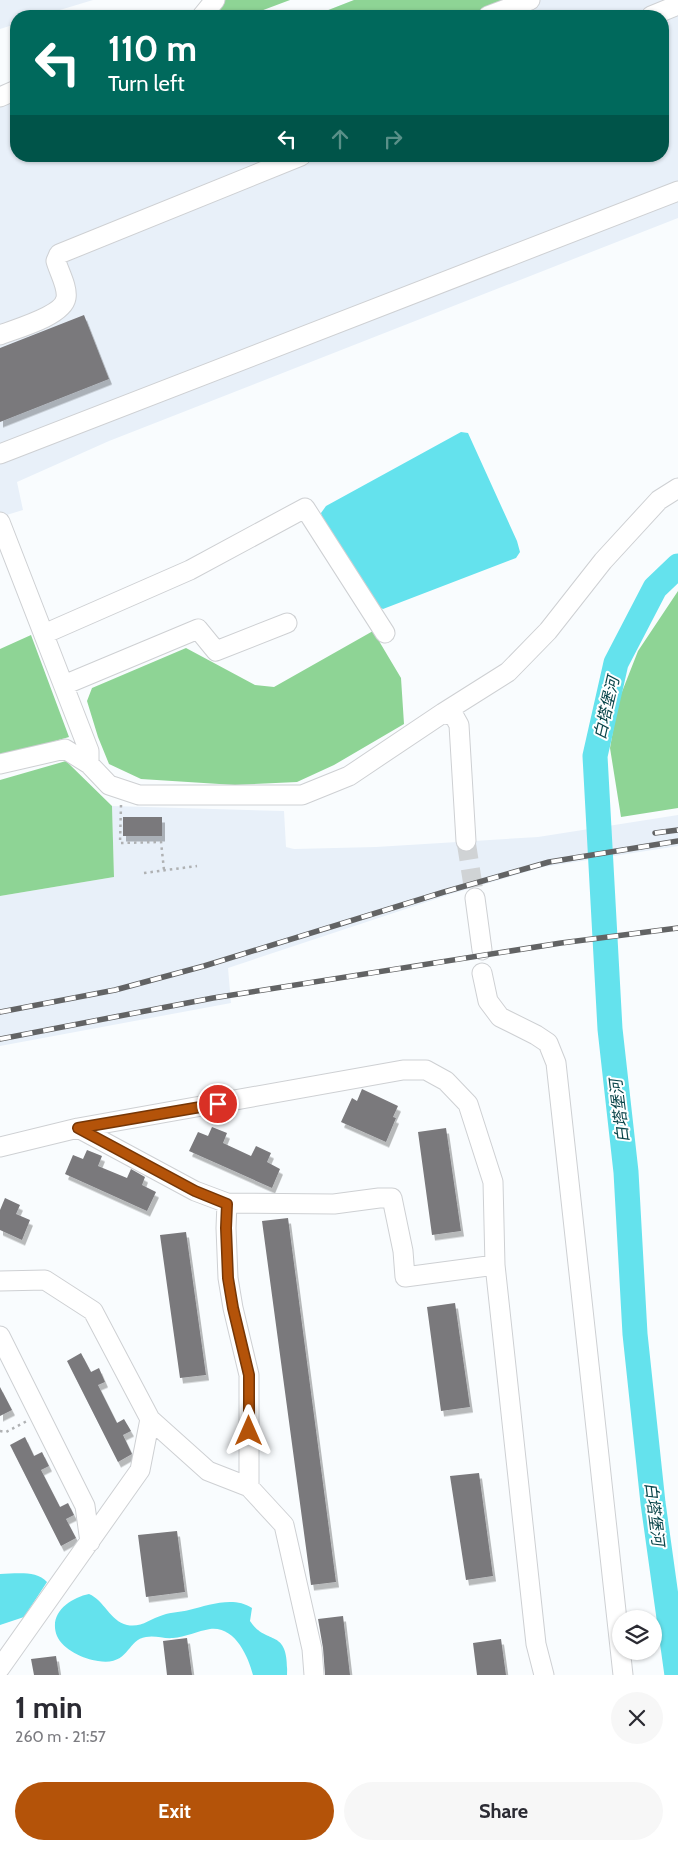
<!DOCTYPE html>
<html lang="en">
<head>
<meta charset="utf-8">
<style>
  body { margin:0; font-family:Cabin,"Noto Sans SC",sans-serif; background:#f7f7f7; color:#2b2b33; height:100vh; display:flex; flex-direction:column; font-size:19px; white-space:nowrap }
  * { box-sizing:border-box; margin:0 }
  p { font-size:16px; color:#7c7c81 }
  .icon { flex:none; width:28px; height:28px; fill:none; stroke:currentColor; stroke-width:2; stroke-linecap:round; stroke-linejoin:round }
  .map { position:relative; height:1675px; overflow:hidden }
  .drawer { display:flex; flex-direction:column; background:#fff; flex:1 }
  .drawer>* { flex:none }
  .guide { position:absolute; left:10px; top:10px; width:659px; height:152px; border-radius:20px; box-shadow:0 1px 4px #0004; background:#00695c; color:#fff; overflow:hidden }
  .controls { position:absolute; left:612px; top:1610px; display:grid; gap:10px }
  .controls a { display:grid; place-items:center; width:50px; height:50px; border-radius:50%; background:#fff; box-shadow:0 1px 4px #0004; font-size:25px }
  .pin { position:absolute; display:grid; place-items:center; width:42px; height:42px; color:#fff; margin:-21px; border:2px solid #fff; border-radius:50%; box-shadow:0 1px 5px #0007 }
  .me { position:absolute; width:55px; margin:-28px; rotate:0deg; stroke-linejoin:round; filter:drop-shadow(0 0 4px #0008) }
  .turn { display:flex; align-items:center; gap:18px; height:105px; padding:0 15px; font-size:22px }
  .turn .icon { width:65px; height:65px; stroke-width:2.5 }
  .turn b { display:block; font-size:35px; line-height:42px }
  .lanes { display:flex; align-items:center; height:48px; padding:0 15px; background:#0003; justify-content:center; gap:25px; direction:ltr }
  .lanes .off { opacity:.35 }
  .round { display:grid; place-items:center; flex:none; width:52px; height:52px; border-radius:26px; background:#f7f7f7 }
  .summary { display:flex; align-items:center; justify-content:space-between; height:85px; padding:0 15px }
  h1 { font-size:30px; font-weight:700; line-height:38px }
  .action { display:flex; gap:10px; margin-top:auto; padding:10px 15px }
  .action a { flex:1; height:58px; border-radius:30px; background:#b45309; color:#fff; font-size:20px; font-weight:700; line-height:58px; text-align:center }
  .action a+a { background:#f7f7f7; color:#2b2b33 }
  .map>svg:first-child { display:block }
  .built { fill:#e8f0f9 }
  .forest { fill:#8ed495 }
  .water { fill:#64e2ed }
  .lines { fill:none; stroke-linecap:round; stroke-linejoin:round }
  .river { stroke:#64e2ed; stroke-width:25 }
  .building { fill:#7a797c; filter:url(#shadow) }
  .minor-tunnel { stroke:#d0d3d5; stroke-width:19; stroke-dasharray:19 9; stroke-linecap:butt }
  .minor-casing { stroke:#ced0d3; stroke-width:21 }
  .path { stroke:#afb1b3; stroke-width:2.5; stroke-dasharray:2.5 4; stroke-linecap:butt }
  .minor { stroke:#fff; stroke-width:19 }
  .rail-casing { stroke:#626364; stroke-width:5.5 }
  .rail { stroke:#fff; stroke-width:4; stroke-dasharray:11; stroke-linecap:butt }
  .route-casing { stroke:#753606; stroke-width:12 }
  .route { stroke:#b45309; stroke-width:9 }
  .labels { text-anchor:middle; stroke-width:4; stroke-linejoin:round; paint-order:stroke }
  .water-label { font-size:16px; font-style:italic; fill:#084449; stroke:#fff }
</style>
</head>
<body>
<div class="map">
<svg width="678" height="1675" viewBox="0 0 678 1675">
  <defs>
    <filter id="shadow"><feDropShadow dx="3" dy="5.5" stdDeviation="0" flood-color="#0004"/></filter>
  </defs>
  <rect width="100%" height="100%" fill="#f9fcfe"/>
  <path class="built" d="M0 0H93L40 16H16V24L0 29Z
    M354 0H678V218L109 441 17 482 23 510 0 517V107L16 101V156H662V16H313Z
    M112 806 284 811 286 847 294 849 376 847 538 837 678 815V846L543 867 451 894 228 968 231 1003 0 1046V896L114 877Z"/>
  <path class="forest" d="M225 0H290L247 16H210Z
    M354 0H509L467 16H313Z
    M678 591V808L621 817 610 748 618 702 638 651Z
    M373 631 401 678 404 724 334 765 297 782 235 785 141 779 109 764 98 737 87 701 92 688 186 648 255 685 274 687Z
    M31 635 69 737 0 757V649Z
    M66 761 112 806 114 877 0 896V780Z"/>
  <path class="water" d="M461 432 468 433 517 541 520 552 516 558 383 609 379 607 324 524 321 513 326 506Z
    M0 1574C15 1574 36 1570 47 1582L24 1617 0 1625Z
    M89 1594C104 1600 110 1621 127 1625 141 1628 150 1619 163 1615 171 1612 181 1612 189 1610 209 1605 234 1596 252 1608L250 1621C267 1647 289 1626 287 1675H253C248 1656 235 1626 210 1629 198 1631 185 1637 173 1638 164 1639 155 1635 146 1637 126 1640 130 1666 98 1661 84 1659 63 1650 57 1636 48 1613 70 1598 89 1594Z"/>
  <g class="lines">
    <path class="river" d="M677 1675 653 1503 635 1334 626 1172 610 1029 595 756 616 663 655 588 678 566"/>
  </g>
  <path class="building" d="M84 315 109 379 0 422V348Z
    M123 817H162V836H123Z
    M362 1089 398 1106 393 1117 396 1118 386 1142 341 1122 352 1098 357 1101Z
    M212 1127 227 1133 223 1143 251 1156 256 1146 271 1153 267 1162 280 1169 272 1188 189 1151 198 1132 208 1136Z
    M446 1128 461 1231 432 1235 418 1132Z
    M87 1150 102 1156 98 1166 127 1178 131 1169 145 1177 142 1185 156 1192 147 1211 65 1174 73 1155 83 1159Z
    M5 1198 20 1205 16 1214 30 1220 22 1240 0 1230V1210Z
    M288 1218 336 1582 311 1585 262 1221Z
    M186 1232 206 1375 180 1378 160 1235Z
    M455 1303 470 1407 441 1411 427 1307Z
    M81 1353 91 1372 99 1368 105 1382 98 1385 117 1423 124 1419 131 1431 123 1435 132 1454 118 1462 67 1361Z
    M0 1387 12 1410 0 1416Z
    M25 1437 34 1456 42 1452 49 1466 41 1470 60 1507 68 1503 74 1515 66 1519 76 1538 61 1546 10 1445Z
    M479 1473 493 1576 466 1580 450 1476Z
    M177 1531 185 1592 146 1597 138 1535Z
    M343 1616 350 1675H325L323 1648 318 1619Z
    M187 1638 192 1675H167L163 1641Z
    M501 1639 506 1675H477L473 1643Z
    M56 1656 59 1675H34L31 1659Z"/>
  <g class="lines">
    <path class="minor-tunnel" d="M466 841 475 898"/>
    <g class="minor-casing">
      <path id="minor" d="M202 16 215 0
        M488 16 530 0
        M651 16 678 5
        M0 97 16 90
        M0 335C15 329 63 316 66 298 68 287 59 272 56 261L59 254 301 156
        M0 454 678 191
        M0 522 89 751V764
        M44 634 190 570 305 508 385 633
        M64 685 198 629 216 651 287 623
        M443 713 508 672 548 631 603 561 659 500 678 488
        M0 764 65 749 89 764 109 785 139 795H302L349 776 443 713 454 716 459 725 466 841
        M475 898 482 950
        M482 973 488 1001 500 1017 536 1035 548 1043 556 1063 623 1675
        M78 1128 195 1191 227 1203 334 1204 379 1198H392L403 1251 405 1277 495 1265
        M0 1147 78 1128 403 1070H426L446 1081 468 1104 493 1182 495 1265 536 1644 544 1675
        M227 1203 226 1228 228 1278 233 1308 249 1375V1487
        M0 1281 45 1280 93 1311 150 1419 208 1471 249 1487 284 1525 312 1649 314 1675
        M0 1336 85 1506 90 1542
        M0 1668 140 1470 150 1419"/>
    </g>
    <path class="path" d="M121 805 120 843 161 842 164 870
      M144 873 197 866
      M0 1431 6 1432 27 1421"/>
    <use href="#minor" class="minor"/>
    <g class="rail-casing">
      <path id="rail" d="M655 833 678 830
        M0 1012 115 990 204 966 444 892 549 862 678 841
        M0 1039 213 998 561 943 678 928"/>
    </g>
    <use href="#rail" class="rail"/>
  </g>
  <g class="lines">
    <g class="route-casing">
      <path id="route" d="M218 1104 78 1128 195 1191 227 1204 226 1228 228 1278 233 1308 249 1375V1431"/>
    </g>
    <use href="#route" class="route"/>
  </g>
  <g class="labels">
    <g class="water-label">
      <text transform="translate(606 708) rotate(-77)" y="6">白塔堡河</text>
      <text transform="translate(619 1111) rotate(-97)" y="6">白塔堡河</text>
      <text transform="translate(655 1514) rotate(83)" y="6">白塔堡河</text>
    </g>
  </g>
</svg>
<div class="controls">
<a><svg class="icon" aria-label="layers" viewBox="0 0 24 24"><path d="M12 4l9 5-9 5-9-5zM3 14l9 5 9-5"/></svg></a>
</div>
<div class="pin" style="left:218px;top:1104px;background:#d93025"><svg class="icon" aria-label="arrive" viewBox="0 0 24 24"><path d="M6 21V4h12l-3 4 3 4H6"/></svg></div>
<svg class="me" style="left:249px;top:1431px" viewBox="-20 -20 40 40"><path d="M0-17L14 15 0 8-14 15z" fill="#b45309" stroke="#fff" stroke-width="4"/></svg>
<div class="guide">
<div class="turn"><svg class="icon" aria-label="left" viewBox="0 0 24 24"><path d="M17 20v-9H6M10 6l-5 5 5 5"/></svg><div><b>110 m</b>Turn left</div></div>
<div class="lanes"><svg class="icon" aria-label="left" viewBox="0 0 24 24"><path d="M17 20v-9H6M10 6l-5 5 5 5"/></svg><svg class="icon off" aria-label="ahead" viewBox="0 0 24 24"><path d="M12 20V5M6 11l6-6 6 6"/></svg><svg class="icon off" aria-label="right" viewBox="0 0 24 24"><path d="M7 20v-9h11M14 6l5 5-5 5"/></svg></div>
</div>
</div>
<section class="drawer">
<div class="summary"><div><h1>1 min</h1><p>260 m · 21:57</p></div><a class="round"><svg class="icon" aria-label="close" viewBox="0 0 24 24"><path d="M6 6l12 12M18 6L6 18"/></svg></a></div>
<div class="action"><a>Exit</a><a>Share</a></div>
</section>
</body>
</html>
